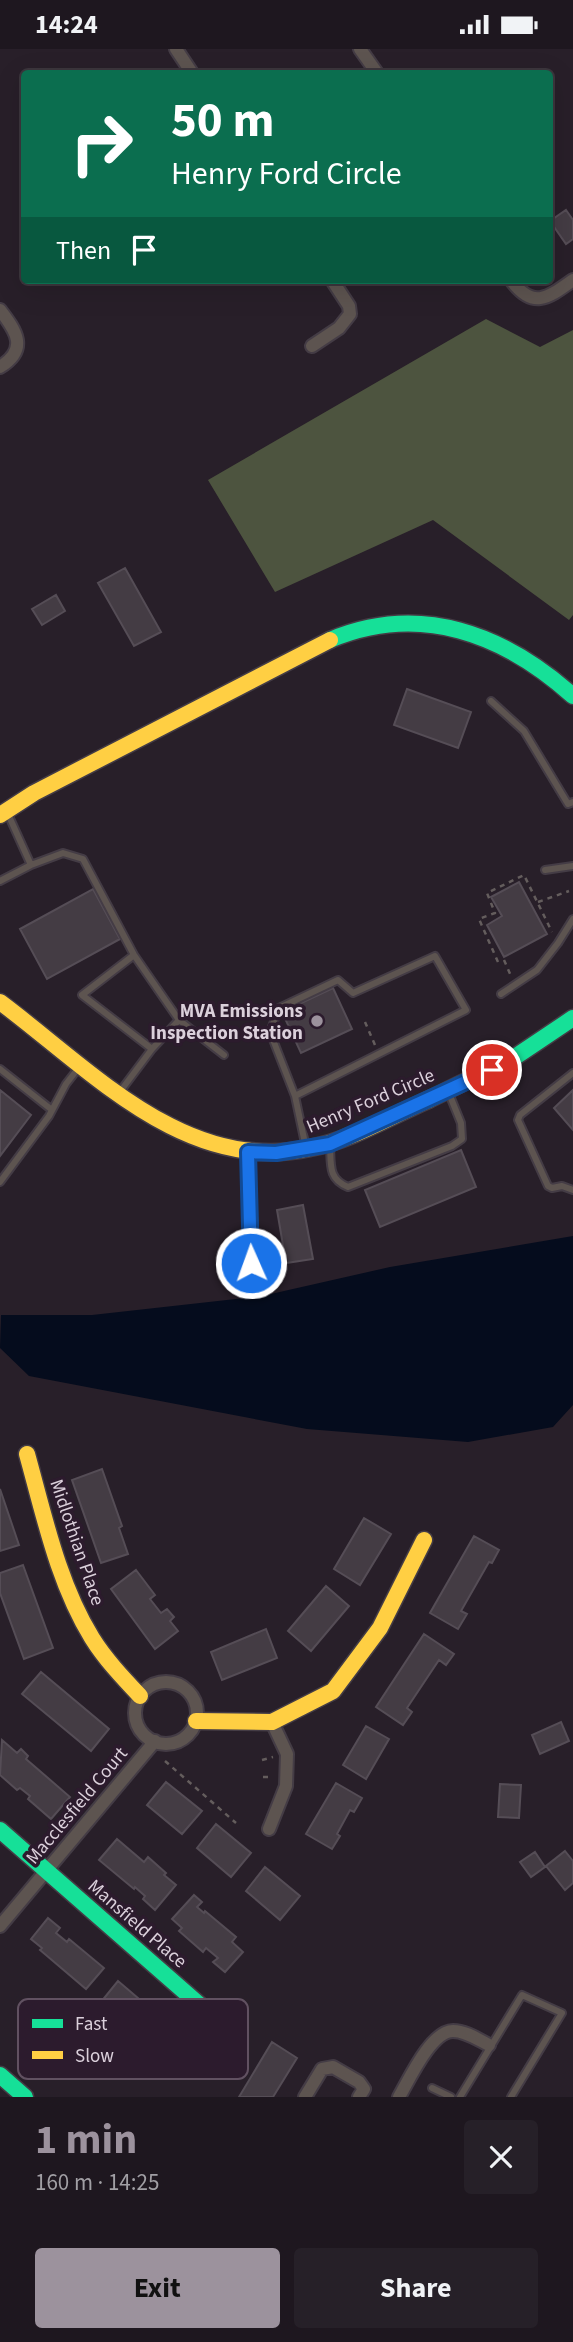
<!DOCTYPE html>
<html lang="en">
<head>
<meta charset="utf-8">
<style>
  body { margin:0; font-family:"Source Sans 3",sans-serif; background:#262028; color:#f1f3f6; height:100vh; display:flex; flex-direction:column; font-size:26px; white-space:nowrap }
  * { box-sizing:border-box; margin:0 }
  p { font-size:23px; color:#a19fa4 }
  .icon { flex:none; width:38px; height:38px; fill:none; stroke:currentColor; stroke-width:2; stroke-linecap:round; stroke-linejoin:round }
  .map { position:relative; height:2048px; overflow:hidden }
  .details { display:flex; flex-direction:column; background:#1e171f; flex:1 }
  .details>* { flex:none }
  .top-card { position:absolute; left:21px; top:21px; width:532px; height:214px; border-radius:7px; box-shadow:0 7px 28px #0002,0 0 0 2px #3c363d; background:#0b6e4f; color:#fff; overflow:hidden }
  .pin { position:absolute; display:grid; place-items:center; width:60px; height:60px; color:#fff; margin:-30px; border:4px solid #fff; border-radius:50%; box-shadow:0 2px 7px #0007 }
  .me { position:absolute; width:77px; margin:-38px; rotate:358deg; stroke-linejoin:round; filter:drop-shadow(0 0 5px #0008) }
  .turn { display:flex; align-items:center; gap:24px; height:147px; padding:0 35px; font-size:32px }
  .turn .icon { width:91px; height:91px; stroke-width:2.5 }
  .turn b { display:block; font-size:49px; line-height:60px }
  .then { display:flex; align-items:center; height:66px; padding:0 35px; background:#0003; gap:14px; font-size:26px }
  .round { display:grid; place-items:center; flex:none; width:74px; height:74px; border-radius:7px; background:#262028 }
  .overview { display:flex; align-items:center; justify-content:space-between; height:119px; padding:0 35px }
  h1 { font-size:42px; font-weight:700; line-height:52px; color:#9c929d }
  .cta { display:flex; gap:14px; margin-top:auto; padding:14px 35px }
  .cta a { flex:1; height:80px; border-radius:7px; background:#9c929d; color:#111; font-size:28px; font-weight:700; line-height:80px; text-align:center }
  .cta a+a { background:#262028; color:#f1f3f6 }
  .status { display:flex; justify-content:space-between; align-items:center; height:49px; padding:0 35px; background:#1e171f; direction:ltr }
  .status svg { height:19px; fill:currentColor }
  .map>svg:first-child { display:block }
  .forest { fill:#4d543f }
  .water { fill:#050c1d }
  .building { fill:#443c44; stroke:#554d56; stroke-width:2 }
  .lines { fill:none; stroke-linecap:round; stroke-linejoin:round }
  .lane-casing { stroke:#443c45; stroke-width:10 }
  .street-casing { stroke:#443c45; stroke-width:16 }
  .fast-casing { stroke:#443c45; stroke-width:19 }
  .slow-casing { stroke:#443c45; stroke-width:19 }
  .path { stroke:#645d5d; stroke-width:2.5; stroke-dasharray:5 5; stroke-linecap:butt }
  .lane { stroke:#5d5450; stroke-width:6 }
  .street { stroke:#5d5450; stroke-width:12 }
  .fast { stroke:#16e098; stroke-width:16 }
  .slow { stroke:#ffcf43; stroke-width:16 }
  .route-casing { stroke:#114b97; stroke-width:18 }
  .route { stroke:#1a73e8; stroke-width:12 }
  .poi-dot { fill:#9c929d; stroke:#2c1b2d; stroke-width:2.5 }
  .labels { text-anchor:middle; stroke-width:7; stroke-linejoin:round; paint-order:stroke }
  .poi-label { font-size:19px; font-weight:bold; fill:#dbd0db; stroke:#2c1b2d; text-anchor:end }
  .street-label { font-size:19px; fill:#dbd0db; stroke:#2c1b2d }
  .key { fill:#2c1b2d; stroke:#615161; stroke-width:2 }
  .key-label { font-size:19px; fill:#dbd0db }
</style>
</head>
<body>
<div class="status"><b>14:24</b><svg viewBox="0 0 49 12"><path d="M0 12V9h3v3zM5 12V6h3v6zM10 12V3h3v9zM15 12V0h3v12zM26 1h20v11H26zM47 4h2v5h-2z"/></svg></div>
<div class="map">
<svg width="573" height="2048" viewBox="0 0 573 2048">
  <rect width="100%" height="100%" fill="#281f29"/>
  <path class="forest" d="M486 270 540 298 573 281V566L569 571 433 471 275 543 208 431Z"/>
  <path class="water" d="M573 1187V1356L553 1378 468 1393 307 1380 29 1327 0 1299 1 1266H92L262 1247 390 1218Z"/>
  <path class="building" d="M566 161 573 171V190L566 195 550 172Z
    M125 519 161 583 134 597 98 534Z
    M56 546 65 562 42 576 32 560Z
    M407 640 471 663 458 699 394 676Z
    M519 833 547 885 504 908 487 876 502 867 491 848Z
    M93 840 120 890 47 930 20 880Z
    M333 939 352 980 301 1004 282 963Z
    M0 1041 31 1066 0 1107Z
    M573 1041V1081L554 1059Z
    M461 1101 476 1138 380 1178 365 1141Z
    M303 1156 313 1210 286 1214 277 1161Z
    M102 1420 122 1477 119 1479 128 1505 101 1514 72 1431Z
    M0 1440 19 1496 0 1502Z
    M364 1469 391 1485 360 1536 334 1520Z
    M474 1487 499 1501 492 1514 489 1513 461 1562 467 1565 458 1580 430 1564Z
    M23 1516 53 1599 24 1610 0 1544V1524Z
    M136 1521 155 1546 150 1550 161 1564 167 1560 174 1568 170 1572 178 1582 155 1600 111 1540Z
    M326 1537 349 1557 311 1602 288 1582Z
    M266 1580 277 1609 222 1631 211 1603Z
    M424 1585 454 1605 446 1616 439 1611 407 1659 412 1663 403 1676 376 1658Z
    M41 1623 109 1680 91 1702 22 1645Z
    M561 1673 569 1692 540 1705 532 1686Z
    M366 1677 389 1690 366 1730 343 1716Z
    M2 1691 17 1704 21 1700 28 1707 26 1710 70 1748 51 1770 28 1750 30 1747 20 1739 17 1741 0 1726Z
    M166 1733 202 1762 182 1785 147 1756Z
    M336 1734 362 1749 354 1763 350 1761 337 1785 340 1787 332 1800 306 1785Z
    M500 1735 521 1736 519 1769 498 1768Z
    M216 1775 251 1804 231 1828 197 1799Z
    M117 1790 144 1813 148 1808 166 1824 164 1826 176 1836 155 1861 143 1850 145 1847 135 1838 134 1840 99 1811Z
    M565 1802 573 1812V1834L565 1841 546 1817Z
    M535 1803 545 1818 531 1828 520 1813Z
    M265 1818 300 1847 280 1871 246 1842Z
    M194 1846 202 1853 197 1858 204 1864 205 1862 236 1888 232 1893 243 1903 225 1923 213 1913 218 1909 206 1899 203 1903 179 1882 182 1879 172 1870Z
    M48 1869 60 1879 56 1884 67 1893 69 1890 104 1919 86 1940 40 1901 42 1899 31 1890Z
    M118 1932 186 1990 168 2011 101 1953Z
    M272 1993 297 2009 273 2048H239Z"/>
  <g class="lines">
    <g class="lane-casing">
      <path id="lane" d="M491 652 524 682 568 755 573 753
        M8 765 31 816 63 804 83 810 134 906 179 971 224 1006
        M545 821 573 817
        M0 832 31 816
        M134 906 82 946 152 1000
        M501 945 537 921 558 894 573 870
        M0 1020 52 1061
        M573 1024 520 1066 518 1071 548 1137 552 1139 562 1137 573 1141
        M119 1044 152 1000 179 971
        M295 1047 270 983 279 959 338 931 353 944 435 907 466 961 295 1047 306 1099
        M330 1096C331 1116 328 1130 348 1138L452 1097 462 1090 461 1074 448 1042
        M248 1104 251 1214
        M0 1133 49 1067 66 1035 80 1017
        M432 2039 451 2048
        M460 2048 522 1946 562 1964 511 2048"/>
    </g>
    <g class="street-casing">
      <path id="street" d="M176 0 192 24
        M360 0 377 24
        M511 231C533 261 548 249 573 231
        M0 261C16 282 29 300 0 318
        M312 297 339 279 350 265 349 257 332 231
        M135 1664a31 31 0 1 1 62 0a31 31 0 1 1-62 0Z
        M269 1780 286 1737 287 1705 272 1673
        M0 1877 155 1692
        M305 2048 322 2020 333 2018 359 2033 364 2040 359 2048
        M399 2048C409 2031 431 1982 453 1982 466 1982 479 1991 489 1996"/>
    </g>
    <g class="fast-casing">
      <path id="fast" d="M330 591C420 553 504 585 573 647
        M428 1051 515 1008 573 969
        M0 1781 202 1958
        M0 2026 25 2048"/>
    </g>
    <g class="slow-casing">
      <path id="slow" d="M0 766 34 744 330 591
        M0 953C90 1020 186 1126 310 1099 352 1091 389 1068 428 1051
        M27 1405C44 1466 58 1534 92 1589 105 1610 123 1629 140 1647
        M196 1672 272 1673 333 1642 380 1579 424 1491"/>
    </g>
    <path class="path" d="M538 853 569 842
      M504 911 511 927
      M498 913 479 870 495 864 487 844 524 826 552 883
      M365 973 375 996
      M262 1711 273 1708
      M165 1712 236 1774
      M263 1728H273"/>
    <use href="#lane" class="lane"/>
    <use href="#street" class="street"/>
    <use href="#fast" class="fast"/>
    <use href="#slow" class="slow"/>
  </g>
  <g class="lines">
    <g class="route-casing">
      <path id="route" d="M251 1214 248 1103 276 1104 330 1095 492 1021"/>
    </g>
    <use href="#route" class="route"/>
  </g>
  <circle class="poi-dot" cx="317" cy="972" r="7"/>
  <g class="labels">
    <g class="poi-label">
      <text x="303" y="968">MVA Emissions<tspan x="303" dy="22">Inspection Station</tspan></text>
    </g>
    <g class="street-label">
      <text transform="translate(370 1051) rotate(-23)" y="7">Henry Ford Circle</text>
      <text transform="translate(78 1493) rotate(71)" y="7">Midlothian Place</text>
      <text transform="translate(76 1756) rotate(-50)" y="7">Macclesfield Court</text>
      <text transform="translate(138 1874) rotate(41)" y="7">Mansfield Place</text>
    </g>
  </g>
  <rect x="18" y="1950" width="230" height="80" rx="10" class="key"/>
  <rect x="32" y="1970" width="31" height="9" fill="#16e098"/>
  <rect x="32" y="2002" width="31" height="8" fill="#ffcf43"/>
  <g class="key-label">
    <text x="75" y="1981">Fast</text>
    <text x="75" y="2013">Slow</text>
  </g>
</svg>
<div class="pin" style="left:492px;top:1021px;background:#d93025"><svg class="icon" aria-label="arrive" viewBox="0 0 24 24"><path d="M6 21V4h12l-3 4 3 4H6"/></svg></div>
<svg class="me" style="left:251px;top:1214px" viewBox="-20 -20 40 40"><circle r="17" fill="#1a73e8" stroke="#fff" stroke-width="3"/><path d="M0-11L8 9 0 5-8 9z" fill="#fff"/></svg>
<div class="top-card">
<div class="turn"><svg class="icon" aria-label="right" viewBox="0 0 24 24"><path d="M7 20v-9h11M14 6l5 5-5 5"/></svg><div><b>50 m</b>Henry Ford Circle</div></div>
<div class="then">Then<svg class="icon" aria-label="arrive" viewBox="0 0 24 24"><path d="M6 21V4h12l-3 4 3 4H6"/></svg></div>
</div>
</div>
<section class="details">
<div class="overview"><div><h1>1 min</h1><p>160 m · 14:25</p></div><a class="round"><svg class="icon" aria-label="close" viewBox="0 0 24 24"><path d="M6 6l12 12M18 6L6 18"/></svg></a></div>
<div class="cta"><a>Exit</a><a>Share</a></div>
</section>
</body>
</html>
